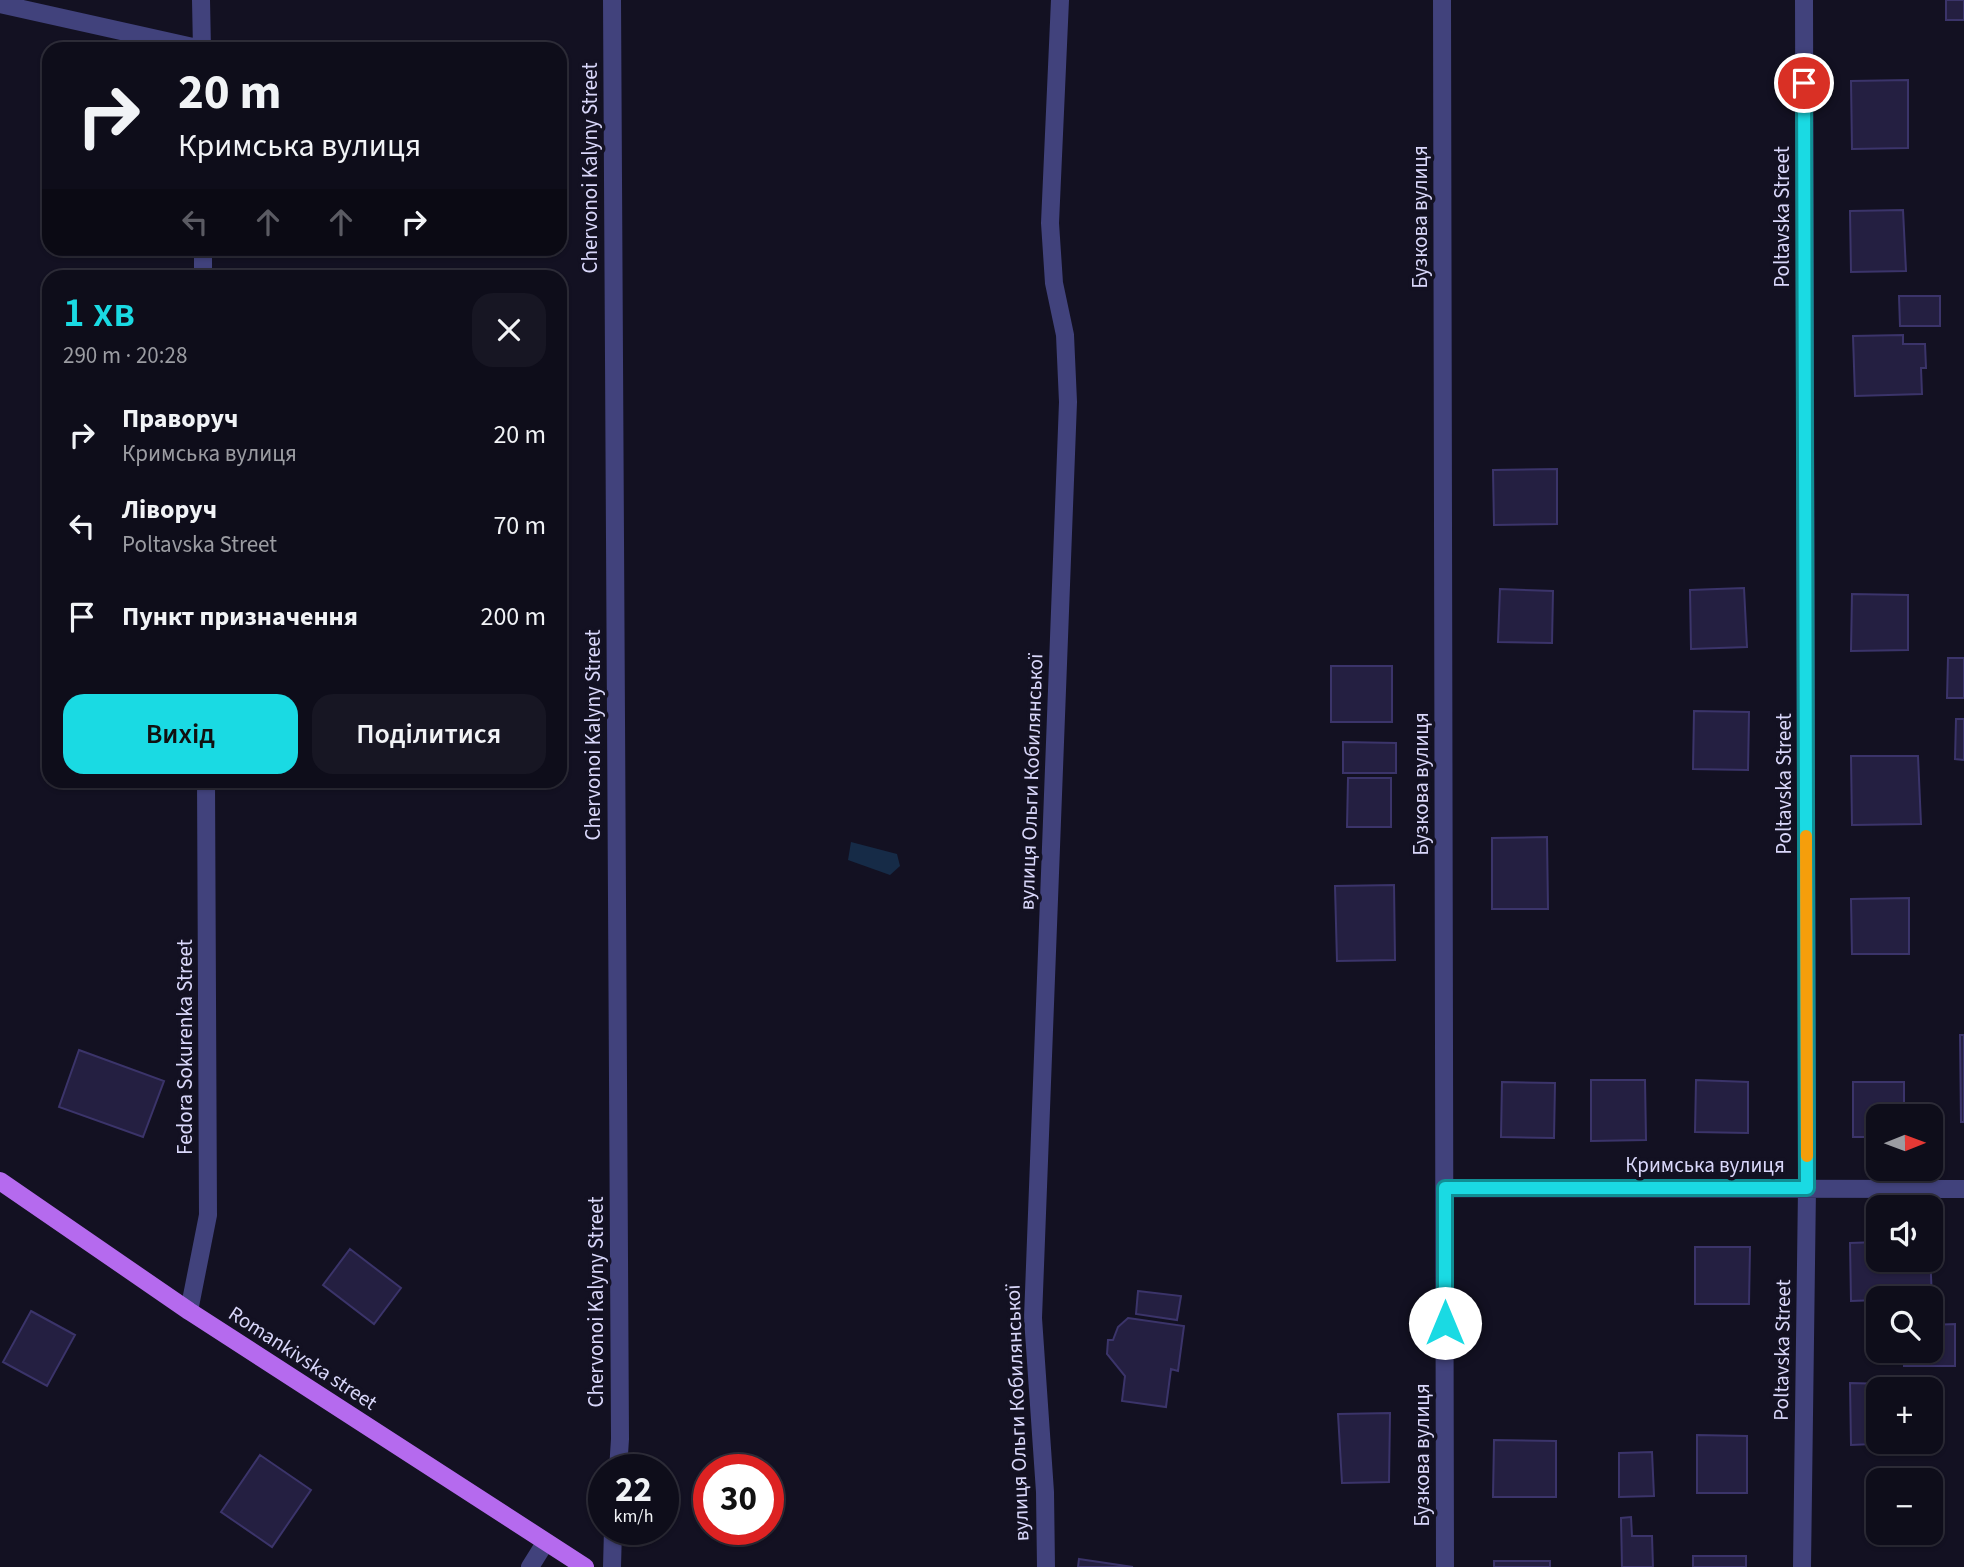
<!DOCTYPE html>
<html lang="uk">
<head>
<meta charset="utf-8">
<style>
  body { margin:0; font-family:"Source Sans 3",sans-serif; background:#171623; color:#f1f3f6; height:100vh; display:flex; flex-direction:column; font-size:26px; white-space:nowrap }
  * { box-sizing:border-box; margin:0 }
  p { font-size:23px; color:#9b9ca2 }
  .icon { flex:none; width:38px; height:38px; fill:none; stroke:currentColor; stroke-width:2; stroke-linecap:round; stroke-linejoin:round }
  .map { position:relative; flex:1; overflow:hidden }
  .sheet { position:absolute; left:42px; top:270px; width:525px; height:518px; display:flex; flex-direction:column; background:#0e0d1a; border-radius:21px; box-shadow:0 2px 5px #0004,0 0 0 2px #2e2d39 }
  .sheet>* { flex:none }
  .guide { position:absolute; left:42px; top:42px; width:525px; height:214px; border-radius:21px; box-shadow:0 2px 5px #0004,0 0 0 2px #2e2d39; background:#0e0d1a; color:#f1f3f6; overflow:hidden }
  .needle { width:46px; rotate:89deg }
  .controls { position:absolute; left:1866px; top:1104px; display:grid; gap:14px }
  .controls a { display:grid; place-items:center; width:77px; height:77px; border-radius:14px; background:#0e0d1a; box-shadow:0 2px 5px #0004,0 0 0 2px #2e2d39; font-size:35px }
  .speed { position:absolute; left:588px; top:1454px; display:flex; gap:14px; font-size:35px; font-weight:700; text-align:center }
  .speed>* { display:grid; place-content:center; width:91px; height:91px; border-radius:50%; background:#0e0d1a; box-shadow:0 2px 5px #0004,0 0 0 2px #2e2d39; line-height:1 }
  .speed small { font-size:18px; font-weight:400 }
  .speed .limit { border:10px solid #d22; background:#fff; color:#111 }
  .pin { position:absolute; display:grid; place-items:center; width:60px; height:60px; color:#fff; margin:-30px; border:4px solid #fff; border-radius:50%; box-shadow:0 2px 7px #0007 }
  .me { position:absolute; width:77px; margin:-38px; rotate:0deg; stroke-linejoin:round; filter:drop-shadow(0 0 5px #0008) }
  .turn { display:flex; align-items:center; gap:24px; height:147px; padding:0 21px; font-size:32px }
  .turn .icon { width:91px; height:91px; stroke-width:2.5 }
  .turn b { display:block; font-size:49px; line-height:60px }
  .lanes { display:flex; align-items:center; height:66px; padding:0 21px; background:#0003; justify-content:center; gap:35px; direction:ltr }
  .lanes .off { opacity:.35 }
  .round { display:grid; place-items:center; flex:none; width:74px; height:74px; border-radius:21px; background:#171623 }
  .head { display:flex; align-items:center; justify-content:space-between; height:119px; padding:0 21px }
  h1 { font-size:42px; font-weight:600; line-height:52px; color:#1adae3 }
  .action { display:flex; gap:14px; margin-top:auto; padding:14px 21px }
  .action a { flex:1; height:80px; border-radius:21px; background:#1adae3; color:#111; font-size:28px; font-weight:600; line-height:80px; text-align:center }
  .action a+a { background:#171623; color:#f1f3f6 }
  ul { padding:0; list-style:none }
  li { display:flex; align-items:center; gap:21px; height:91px; padding:0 21px }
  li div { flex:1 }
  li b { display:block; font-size:26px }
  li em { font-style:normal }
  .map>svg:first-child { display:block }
  .water { fill:#162b47 }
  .building { fill:#241f41; stroke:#3b346a; stroke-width:2 }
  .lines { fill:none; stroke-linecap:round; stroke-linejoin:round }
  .minor { stroke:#41427c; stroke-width:18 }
  .major { stroke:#b56aee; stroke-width:18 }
  .route-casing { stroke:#118e94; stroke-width:18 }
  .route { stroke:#1adae3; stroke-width:12 }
  .slow { stroke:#f59e0b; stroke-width:12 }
  .labels { text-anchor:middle; stroke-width:7; stroke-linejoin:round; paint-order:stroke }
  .street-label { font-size:21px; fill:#d9d7fa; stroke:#131122 }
</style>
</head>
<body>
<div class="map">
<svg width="1964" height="1567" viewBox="0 0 1964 1567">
  <rect width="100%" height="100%" fill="#131122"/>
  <path class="water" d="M851 842 897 854 900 866 890 875 848 860Z"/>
  <path class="building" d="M1946 0H1964V20H1946Z
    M1908 80V148L1852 149 1851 81Z
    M1903 210 1906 271 1851 272 1850 211Z
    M1899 296H1940V326H1900Z
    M1903 335V344H1925L1926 368H1921L1922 394 1855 396 1853 336Z
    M1557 469V524L1494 525 1493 470Z
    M1744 588 1747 647 1691 649 1690 590Z
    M1500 589 1553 591 1552 643 1498 642Z
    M1852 594 1908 595V650L1851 651Z
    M1948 658H1964V698H1947Z
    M1331 666H1392V722H1331Z
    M1694 711 1749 712 1748 770 1693 769Z
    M1956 719H1964V760L1955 759Z
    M1343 742 1396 743V773H1343Z
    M1851 756H1918L1921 824 1852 825Z
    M1348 778H1391V827H1347Z
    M1547 837 1548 909H1492V838Z
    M1394 885 1395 960 1337 961 1335 886Z
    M1909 898V954H1852L1851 899Z
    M1960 1035H1964V1122H1961Z
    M79 1050 164 1081 143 1137 59 1107Z
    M1591 1080H1645L1646 1140 1591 1141Z
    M1696 1080 1748 1082V1133L1695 1132Z
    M1502 1082 1555 1083 1554 1138 1501 1137Z
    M1853 1082H1904V1116H1878V1137H1853Z
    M1878 1242V1260H1930V1253L1932 1299 1878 1298V1300L1851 1301 1850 1243Z
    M1695 1247H1750L1749 1304H1695Z
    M350 1249 401 1288 374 1324 323 1285Z
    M1138 1291 1181 1296 1177 1320 1136 1314Z
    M31 1311 75 1335 47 1386 3 1362Z
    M1128 1318 1184 1326 1178 1371 1171 1369 1166 1407 1122 1401 1125 1376 1107 1354 1108 1340H1113L1118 1327Z
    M1955 1324V1366H1904V1351H1930V1325Z
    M1850 1383 1922 1385V1390H1878V1442H1921L1851 1445Z
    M1390 1413 1389 1482 1342 1483 1338 1414Z
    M1697 1435 1747 1436V1493H1697Z
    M1494 1440 1556 1441V1497H1493Z
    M1652 1452 1654 1496 1619 1497V1453Z
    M260 1455 311 1490 272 1547 221 1512Z
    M1631 1517 1632 1536H1652L1653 1567H1622L1621 1518Z
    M1693 1556H1746V1567H1693Z
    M1079 1559 1133 1567H1078Z
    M1494 1561H1550V1567H1494Z"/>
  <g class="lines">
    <path class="minor" d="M201 0 202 49
      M612 0 620 1439 618 1470
      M1442 0 1445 1567
      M0 4 202 49
      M203 248V276
      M1445 1188 1964 1189
      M189 1311 208 1215 206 780
      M530 1567 545 1543
      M612 1567 613 1530
      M1046 1567 1045 1492 1033 1318 1068 402 1065 335 1054 283 1050 223 1060 0
      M1802 1567 1807 1188 1804 0"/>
    <path class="major" d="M0 1181 189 1311 585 1567"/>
  </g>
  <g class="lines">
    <g class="route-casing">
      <path id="route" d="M1445 1323V1188H1807L1804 83"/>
    </g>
    <use href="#route" class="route"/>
    <path class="slow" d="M1806 836 1807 1156"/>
  </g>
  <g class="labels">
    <g class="street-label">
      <text transform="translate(590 168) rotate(-90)" y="7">Chervonoi Kalyny Street</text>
      <text transform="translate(1420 217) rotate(-90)" y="7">Бузкова вулиця</text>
      <text transform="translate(1782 217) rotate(-90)" y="7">Poltavska Street</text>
      <text transform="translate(593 735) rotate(-90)" y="7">Chervonoi Kalyny Street</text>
      <text transform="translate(1031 782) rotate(-88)" y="7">вулиця Ольги Кобилянської</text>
      <text transform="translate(1421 784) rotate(-90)" y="7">Бузкова вулиця</text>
      <text transform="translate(1784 784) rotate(-90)" y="7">Poltavska Street</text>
      <text transform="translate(185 1047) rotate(-90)" y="7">Fedora Sokurenka Street</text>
      <text x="1705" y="1172">Кримська вулиця</text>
      <text transform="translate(596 1302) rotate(-90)" y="7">Chervonoi Kalyny Street</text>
      <text transform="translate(1782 1350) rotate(-89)" y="7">Poltavska Street</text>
      <text transform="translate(303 1358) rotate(33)" y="7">Romankivska street</text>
      <text transform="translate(1017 1413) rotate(-92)" y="7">вулиця Ольги Кобилянської</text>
      <text transform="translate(1422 1455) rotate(-90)" y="7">Бузкова вулиця</text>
    </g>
  </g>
</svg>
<div class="controls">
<a><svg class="needle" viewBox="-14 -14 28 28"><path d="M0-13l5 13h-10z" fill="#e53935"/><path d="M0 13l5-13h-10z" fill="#9b9ca2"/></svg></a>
<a><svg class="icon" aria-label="sound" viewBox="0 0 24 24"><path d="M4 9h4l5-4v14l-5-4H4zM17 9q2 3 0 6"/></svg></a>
<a><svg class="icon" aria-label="search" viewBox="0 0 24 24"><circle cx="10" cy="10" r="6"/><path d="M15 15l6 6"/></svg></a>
<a>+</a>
<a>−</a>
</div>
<div class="speed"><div>22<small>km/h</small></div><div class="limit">30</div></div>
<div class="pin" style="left:1804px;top:83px;background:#d93025"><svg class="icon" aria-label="arrive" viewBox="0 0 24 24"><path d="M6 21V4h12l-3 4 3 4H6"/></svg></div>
<svg class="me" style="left:1445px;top:1323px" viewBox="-20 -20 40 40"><circle r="19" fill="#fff"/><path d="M0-13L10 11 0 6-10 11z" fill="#1adae3"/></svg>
<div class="guide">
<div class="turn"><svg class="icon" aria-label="right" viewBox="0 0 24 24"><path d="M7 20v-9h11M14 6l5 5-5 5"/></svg><div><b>20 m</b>Кримська вулиця</div></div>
<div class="lanes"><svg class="icon off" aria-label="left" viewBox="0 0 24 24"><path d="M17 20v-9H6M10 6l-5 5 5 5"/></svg><svg class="icon off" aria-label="ahead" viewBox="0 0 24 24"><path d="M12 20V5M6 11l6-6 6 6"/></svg><svg class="icon off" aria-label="ahead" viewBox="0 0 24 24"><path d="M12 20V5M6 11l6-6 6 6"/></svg><svg class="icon" aria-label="right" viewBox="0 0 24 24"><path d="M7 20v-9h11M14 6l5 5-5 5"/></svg></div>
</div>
<section class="sheet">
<div class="head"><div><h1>1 хв</h1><p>290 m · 20:28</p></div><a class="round"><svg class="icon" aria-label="close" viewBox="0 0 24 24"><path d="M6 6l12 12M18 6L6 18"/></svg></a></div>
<ul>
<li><svg class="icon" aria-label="right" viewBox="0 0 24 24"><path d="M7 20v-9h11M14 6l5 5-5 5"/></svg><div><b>Праворуч</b><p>Кримська вулиця</p></div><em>20 m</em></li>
<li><svg class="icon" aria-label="left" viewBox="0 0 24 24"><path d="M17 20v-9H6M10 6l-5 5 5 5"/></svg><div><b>Ліворуч</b><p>Poltavska Street</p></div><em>70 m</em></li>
<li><svg class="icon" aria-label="arrive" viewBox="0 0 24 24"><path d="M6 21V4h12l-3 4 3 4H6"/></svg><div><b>Пункт призначення</b></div><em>200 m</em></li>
</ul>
<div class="action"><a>Вихід</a><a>Поділитися</a></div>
</section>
</div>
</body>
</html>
